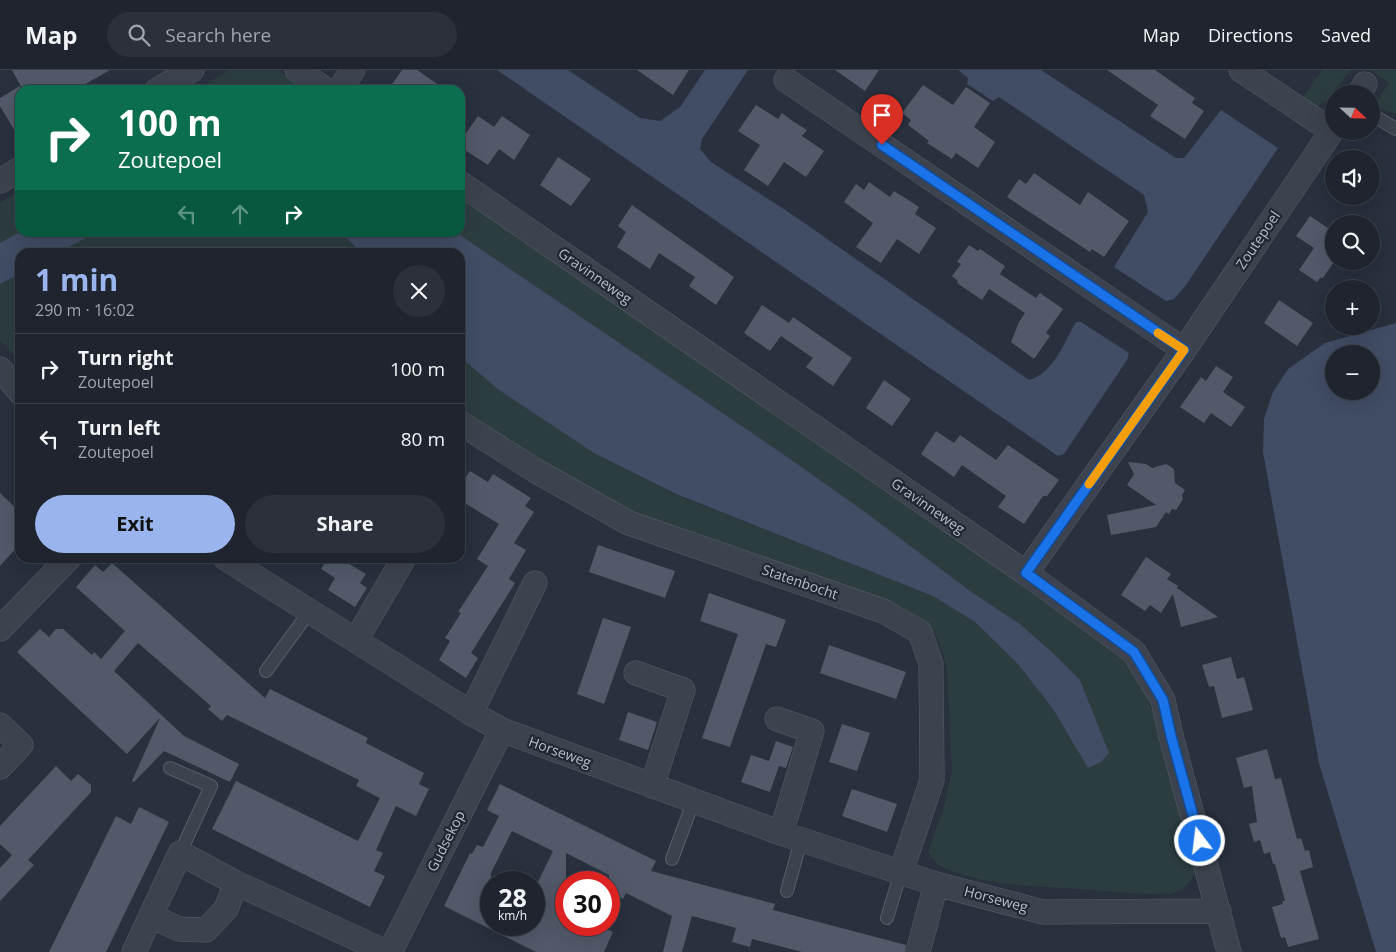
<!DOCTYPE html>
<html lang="en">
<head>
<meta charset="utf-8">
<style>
  body { margin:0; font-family:"Open Sans",sans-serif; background:#2c303a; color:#f1f3f6; height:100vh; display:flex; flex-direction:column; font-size:19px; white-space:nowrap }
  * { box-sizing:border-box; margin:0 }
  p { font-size:16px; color:#a1a4aa }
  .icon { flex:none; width:28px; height:28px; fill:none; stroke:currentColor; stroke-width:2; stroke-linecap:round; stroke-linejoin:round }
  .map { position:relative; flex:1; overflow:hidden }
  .drawer { position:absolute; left:15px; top:178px; width:450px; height:315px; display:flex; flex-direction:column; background:#1f242e; border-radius:15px; box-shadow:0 5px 20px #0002,0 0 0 1px #3c414a }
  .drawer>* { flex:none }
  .top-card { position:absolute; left:15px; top:15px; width:450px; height:152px; border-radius:15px; box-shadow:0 5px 20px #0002,0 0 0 1px #3c414a; background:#0b6e4f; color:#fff; overflow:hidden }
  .needle { width:32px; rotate:112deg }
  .tools { position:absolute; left:1325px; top:15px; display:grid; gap:10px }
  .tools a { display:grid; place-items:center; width:55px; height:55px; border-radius:50%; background:#1f242e; box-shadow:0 5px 20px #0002,0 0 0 1px #3c414a; font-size:25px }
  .speed { position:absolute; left:480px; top:801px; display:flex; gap:10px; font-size:25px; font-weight:700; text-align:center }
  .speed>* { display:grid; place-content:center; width:65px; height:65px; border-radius:50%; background:#1f242e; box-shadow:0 5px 20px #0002,0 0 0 1px #3c414a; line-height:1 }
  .speed small { font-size:12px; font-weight:400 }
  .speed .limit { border:8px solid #d22; background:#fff; color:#111 }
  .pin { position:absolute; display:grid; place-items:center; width:42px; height:42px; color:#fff; margin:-51px -21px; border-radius:50% 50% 50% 0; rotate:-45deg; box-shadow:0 0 5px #0007 }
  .pin .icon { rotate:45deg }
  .me { position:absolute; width:55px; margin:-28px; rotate:345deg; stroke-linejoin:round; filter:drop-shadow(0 0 4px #0008) }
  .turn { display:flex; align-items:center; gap:18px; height:105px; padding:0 20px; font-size:22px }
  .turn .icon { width:65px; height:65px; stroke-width:2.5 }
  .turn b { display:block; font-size:35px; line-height:42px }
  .lanes { display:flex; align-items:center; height:48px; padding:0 20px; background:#0003; justify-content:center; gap:25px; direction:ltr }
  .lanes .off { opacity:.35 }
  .round { display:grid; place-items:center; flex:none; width:52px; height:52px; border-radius:26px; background:#2c303a }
  .summary { display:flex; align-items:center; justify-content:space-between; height:85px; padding:0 20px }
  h1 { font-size:30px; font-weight:700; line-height:38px; color:#9ab4ed }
  .action { display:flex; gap:10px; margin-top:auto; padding:10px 20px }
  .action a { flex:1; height:58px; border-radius:30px; background:#9ab4ed; color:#111; font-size:20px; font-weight:700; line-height:58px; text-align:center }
  .action a+a { background:#2c303a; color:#f1f3f6 }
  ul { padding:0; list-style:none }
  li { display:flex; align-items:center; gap:15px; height:70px; padding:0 20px; border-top:1px solid #3c414a }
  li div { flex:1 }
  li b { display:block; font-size:19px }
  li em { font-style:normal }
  header { display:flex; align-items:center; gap:30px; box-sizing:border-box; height:70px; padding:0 25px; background:#1f242e; border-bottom:1px solid #3c414a }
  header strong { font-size:24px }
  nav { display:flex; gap:28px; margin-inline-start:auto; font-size:18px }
  .search { width:350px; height:45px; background:#2c303a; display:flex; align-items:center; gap:12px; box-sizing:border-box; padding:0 18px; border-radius:28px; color:#a1a4aa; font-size:19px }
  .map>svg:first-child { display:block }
  .green { fill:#2c3d40 }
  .water { fill:#414d65; fill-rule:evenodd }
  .building { fill:#525969; fill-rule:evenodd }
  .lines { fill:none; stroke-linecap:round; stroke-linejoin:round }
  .service-casing { stroke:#575e69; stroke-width:14 }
  .minor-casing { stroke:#575e69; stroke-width:25 }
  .service { stroke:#3d434e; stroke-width:12 }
  .minor { stroke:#3d434e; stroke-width:24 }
  .route-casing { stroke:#114b97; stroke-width:12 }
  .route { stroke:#1a73e8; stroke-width:9 }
  .slow { stroke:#f59e0b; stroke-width:9 }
  .labels { text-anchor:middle; stroke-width:4.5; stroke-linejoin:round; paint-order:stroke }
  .street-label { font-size:14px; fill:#b9bec9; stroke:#212834 }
</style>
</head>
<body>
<header>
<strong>Map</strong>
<div class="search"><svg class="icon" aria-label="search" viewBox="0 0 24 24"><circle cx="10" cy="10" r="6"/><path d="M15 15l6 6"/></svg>Search here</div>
<nav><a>Map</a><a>Directions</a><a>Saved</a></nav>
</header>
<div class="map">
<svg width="1396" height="882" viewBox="0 0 1396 882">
  <rect width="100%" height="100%" fill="#29303e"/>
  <path class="green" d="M230 0H278L306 20H195Z
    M1322 0H1351L1325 32 1315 38 1300 31Z
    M1371 0H1396V44L1372 37 1389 13Z
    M20 121V162L0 173V133Z
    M460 124 1046 530 1128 591 1140 612 1153 642 1165 690 1197 795C1195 807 1186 819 1174 823 1170 825 1163 823 1159 824 1137 824 1116 822 1094 820 1044 816 991 818 944 798 936 795 933 788 928 782L944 737 952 700 947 599 942 580 933 559 913 543 854 518 696 469 606 431 460 343V287L499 320 594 383 676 425 933 526 975 552 1017 593 1053 639 1089 698 1054 584 1020 554 970 521 783 384 457 163 460 162Z
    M95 162 342 163 360 182H156L152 178H148L144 182H59Z
    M20 204V292L0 270V214Z"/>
  <path class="water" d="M497 0H568L640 48 660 51 680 37 705 0H748L702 69 700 79 711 92 790 143 1029 310C1054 303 1064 272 1076 252H1081L1129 283 1127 290 1064 384 1058 386Z
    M958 0H1041L1176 88H1184L1221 40 1278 78 1186 215 1174 229 1166 231 1114 197 1148 142 1144 125 999 27 993 31 967 14 968 8Z
    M20 162 95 163 59 182H20V204L0 214V173Z
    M342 163H457L783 384 865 442 970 521 1020 554 1054 584 1080 610 1109 683 1101 692 1088 698 1053 639 1017 593 975 552 933 526 676 424 594 383 499 320 460 287V182H360Z
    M1396 253V882H1376L1319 693 1263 382 1264 349 1273 322 1288 299 1325 273ZM1334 284H1371V321H1334Z"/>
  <path class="building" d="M12 0H110L75 20H23Z
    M402 0H417L446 20H388Z
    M637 0H689L673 25Z
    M835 0H879L865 21Z
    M1107 0H1155L1195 28 1192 33 1204 41 1185 69 1150 46 1158 35Z
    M923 15 953 35 966 17 990 33 974 57 995 72 978 98 956 83 952 89 927 73 929 71 908 55 911 50 902 43Z
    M20 16V70L0 36V28Z
    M756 35 778 49 782 43 794 52 807 60 802 66 824 81 806 107 784 92 768 116 744 100 760 75 738 61Z
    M478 46 494 57 502 46 530 65 514 90 499 79 488 95 460 77V72Z
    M558 87 591 109 571 136 540 115Z
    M1034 103 1080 135 1088 122 1129 151 1104 187 1092 179 1090 182 1007 127 1019 109 1026 114Z
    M869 112 890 127 894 121 907 129 919 137 915 144 936 158 919 184 897 169 881 193 856 177 873 153 844 132 856 114 864 120Z
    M632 135 734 207 716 235 689 216 695 207 659 183 650 199 617 177 626 162 618 156Z
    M1310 146 1328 158 1334 150V192L1322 209 1321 207 1317 212 1299 200 1314 178 1296 166Z
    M969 175 978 181 980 179 1005 196 1000 204 1036 228 1040 223 1063 239 1046 263 1050 266 1034 289 1011 272 1019 252 1025 243 989 219 982 230 957 213 958 211 952 206 961 194 957 192Z
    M1279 230 1313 253 1297 276 1264 253Z
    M762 235 789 253 793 247 852 288 833 316 806 297 813 288 781 266 770 281 744 263Z
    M1216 296 1233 307 1223 322 1245 337 1231 357 1211 343 1204 353 1180 337 1201 307 1206 311Z
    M884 310 911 329 892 356 866 338Z
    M936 361 954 373 960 365 996 390 1008 375 1059 410 1047 426H1043L1024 454 998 437 1006 426 962 395 954 407 921 384Z
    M1128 392 1146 394 1152 398 1166 394 1170 396 1174 400 1175 413 1185 420 1182 425 1183 429 1176 440 1172 439 1169 444 1166 442 1156 457 1111 465 1107 445 1156 435 1127 415 1134 404Z
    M470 401 488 412 493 404 531 428 525 436 534 442 514 473 526 480 509 509 515 513 471 583 478 588 466 608 439 590 450 571 445 568 461 543 458 542 488 496 477 489 499 454 460 430V416Z
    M0 423 20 442V474L0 496Z
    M598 475 675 501 665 528 589 502Z
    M1146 487 1171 504 1167 509 1178 516 1177 518 1218 547 1181 557 1173 524 1161 543 1150 535 1145 541 1121 525Z
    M328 488H339L366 504 360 513 367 518 355 537 328 520 335 508 321 499Z
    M112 493 265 628 270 619 368 668 366 673 424 703 419 714 429 719 416 746 396 736 376 780 383 783 374 801 385 806 370 837 212 759 236 711 358 771 380 728 356 716 359 710 227 645 222 651 208 639 211 636 138 573 114 601 184 666 239 694 230 712 164 681 134 712 132 711 160 648 127 684 17 582 40 559 49 567 56 559H63L92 585 94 582 101 589 125 561 76 517 95 495 103 502Z
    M709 523 786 550 776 577 766 574 730 677 702 668 738 564 700 551Z
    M603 548 631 557 604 634 577 624Z
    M829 575 906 602 896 629 820 603Z
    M1231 587 1237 609 1244 607 1253 640 1222 648 1214 616 1209 617 1202 595Z
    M628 642 657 652 648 680 619 670Z
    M842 654 870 663 857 701 829 692Z
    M776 671 793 677 786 698 779 696 770 722 741 712 751 685 769 691Z
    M1267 679 1275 709 1281 708 1297 769 1301 768 1305 781 1309 780 1313 797 1300 801 1319 869 1288 877 1285 867 1281 868 1272 837 1283 834 1282 831H1285L1275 794H1273L1270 782 1264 784 1260 770 1254 772 1249 754 1257 752 1252 716 1244 718 1236 688Z
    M56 696 71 711 78 704 91 715V722L28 790 34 795 0 831V798L12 785 0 774V756Z
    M500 714 656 791 651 801 775 834 773 840 906 875 905 882H802L752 869 750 877 732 872 736 858 692 846 682 882H663L672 846 626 823 623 829 609 822V805L566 783V855H598L613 862 604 882H536L444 836 470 783 472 784 477 775 483 777 499 746 487 740ZM512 761 553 781 534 820V855H491V803Z
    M852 719 897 734 887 762 842 746Z
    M139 737 169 752 106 882H49L116 746 131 754Z"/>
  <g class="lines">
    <g class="service-casing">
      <path id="service" d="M1371 44 1396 59
        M266 601 310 541
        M170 698 211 716 180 783
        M672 789 693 732
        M787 821 801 770
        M887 848 901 802"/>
    </g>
    <g class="minor-casing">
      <path id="minor" d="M297 0 326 20
        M1241 0 1332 61
        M786 10 1184 280
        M157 20 192 0
        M339 20 353 0
        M1359 24 1365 14
        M0 111 20 99
        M460 113 1026 503 1134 582 1163 630 1171 666 1229 882
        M0 299 20 322
        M460 353 536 401 629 453 883 541 920 562 931 594 932 710 901 802
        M225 488 471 643 502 660 781 763 936 814 1043 842 1219 841
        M1026 503 1184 280 1334 58
        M0 559 69 488
        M356 570 404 488
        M636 603 683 620 652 716
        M471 643 535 513
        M777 649 812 661 781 763
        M0 655 21 675 0 697
        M151 846 179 859 206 860 226 839 236 813
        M134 882 180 783 236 813 386 882
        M390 882 502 660
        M918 882 936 814"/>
    </g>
    <use href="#service" class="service"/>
    <use href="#minor" class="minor"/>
  </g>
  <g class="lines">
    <g class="route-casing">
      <path id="route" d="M882 75 1184 280 1026 503 1134 582 1163 630 1171 666 1200 771"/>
    </g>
    <use href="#route" class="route"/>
    <path class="slow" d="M1089 414 1184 280 1158 263"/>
  </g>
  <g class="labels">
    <g class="street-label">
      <text transform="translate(1258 170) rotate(-56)" y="5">Zoutepoel</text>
      <text transform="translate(595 206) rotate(35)" y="5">Gravinneweg</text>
      <text transform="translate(928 436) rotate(35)" y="5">Gravinneweg</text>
      <text transform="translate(800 512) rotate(19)" y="5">Statenbocht</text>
      <text transform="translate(560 682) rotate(20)" y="5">Horseweg</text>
      <text transform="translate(446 771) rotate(-63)" y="5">Gudsekop</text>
      <text transform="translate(996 829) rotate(15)" y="5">Horseweg</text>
    </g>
  </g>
</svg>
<div class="tools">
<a><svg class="needle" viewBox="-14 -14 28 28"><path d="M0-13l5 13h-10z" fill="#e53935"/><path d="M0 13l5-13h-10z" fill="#a1a4aa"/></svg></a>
<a><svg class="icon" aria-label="sound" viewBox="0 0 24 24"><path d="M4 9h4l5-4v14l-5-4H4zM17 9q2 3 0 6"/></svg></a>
<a><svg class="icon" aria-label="search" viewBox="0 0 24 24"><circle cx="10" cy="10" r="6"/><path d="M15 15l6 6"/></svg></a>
<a>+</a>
<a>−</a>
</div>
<div class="speed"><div>28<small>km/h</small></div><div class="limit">30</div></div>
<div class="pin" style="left:882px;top:75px;background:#d93025"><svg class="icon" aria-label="arrive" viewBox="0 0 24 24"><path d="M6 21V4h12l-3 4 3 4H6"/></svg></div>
<svg class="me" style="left:1200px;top:771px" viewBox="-20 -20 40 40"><circle r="17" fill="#1a73e8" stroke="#fff" stroke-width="3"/><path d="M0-11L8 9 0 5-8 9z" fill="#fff"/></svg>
<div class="top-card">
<div class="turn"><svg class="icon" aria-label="right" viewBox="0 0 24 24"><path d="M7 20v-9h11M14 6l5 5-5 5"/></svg><div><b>100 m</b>Zoutepoel</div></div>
<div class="lanes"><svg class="icon off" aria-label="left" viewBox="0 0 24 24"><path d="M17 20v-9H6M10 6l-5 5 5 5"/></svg><svg class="icon off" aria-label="ahead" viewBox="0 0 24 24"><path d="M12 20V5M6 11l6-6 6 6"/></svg><svg class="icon" aria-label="right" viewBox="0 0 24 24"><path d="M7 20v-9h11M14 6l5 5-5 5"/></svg></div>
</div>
<section class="drawer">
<div class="summary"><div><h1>1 min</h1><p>290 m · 16:02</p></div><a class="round"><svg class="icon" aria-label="close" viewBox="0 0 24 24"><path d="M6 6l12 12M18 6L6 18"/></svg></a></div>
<ul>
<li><svg class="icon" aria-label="right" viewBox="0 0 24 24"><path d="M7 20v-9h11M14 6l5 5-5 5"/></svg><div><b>Turn right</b><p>Zoutepoel</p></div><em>100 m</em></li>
<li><svg class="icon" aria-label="left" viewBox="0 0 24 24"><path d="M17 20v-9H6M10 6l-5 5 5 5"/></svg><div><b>Turn left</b><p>Zoutepoel</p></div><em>80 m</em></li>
</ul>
<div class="action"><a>Exit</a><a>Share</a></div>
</section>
</div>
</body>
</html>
